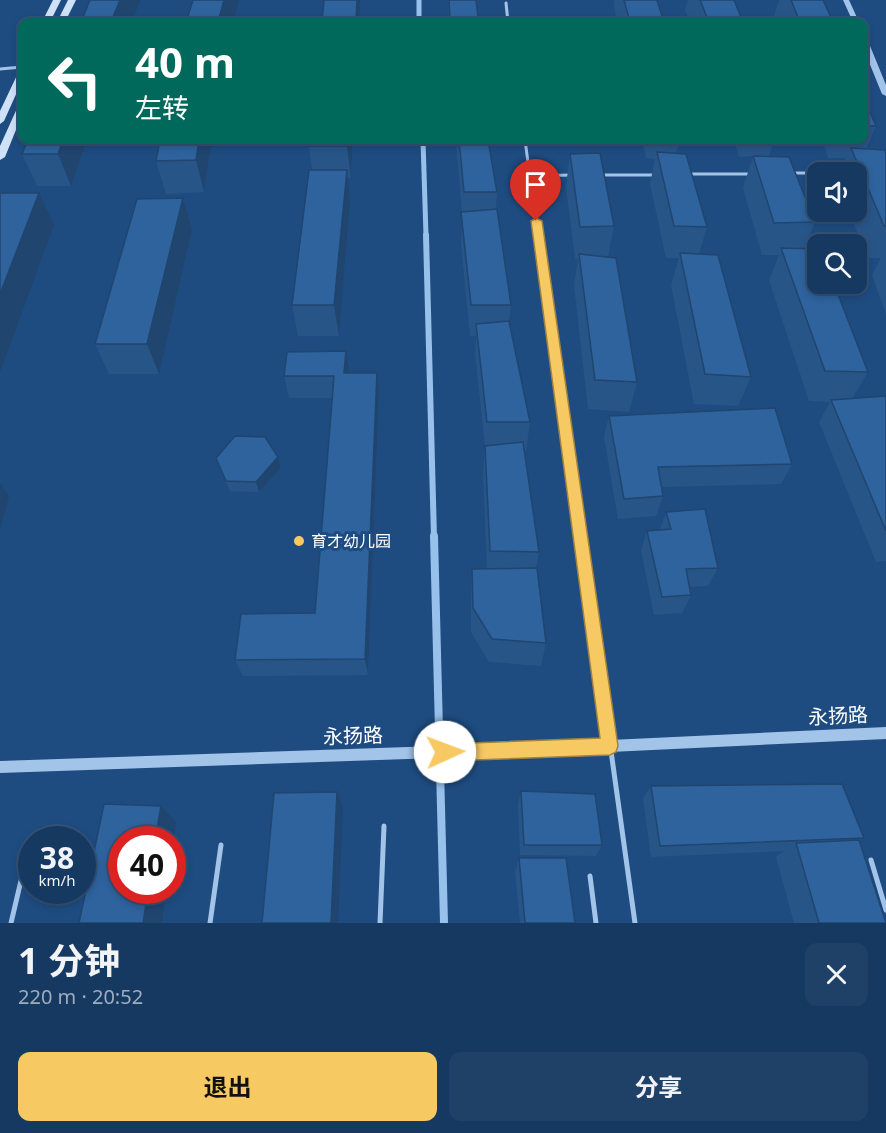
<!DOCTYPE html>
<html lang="zh">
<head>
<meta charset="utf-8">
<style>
  body { margin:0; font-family:"Noto Sans","Noto Sans SC",sans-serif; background:#1f4067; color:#f1f3f6; height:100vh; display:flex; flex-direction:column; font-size:22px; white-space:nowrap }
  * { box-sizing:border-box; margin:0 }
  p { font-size:20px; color:#9eacbd }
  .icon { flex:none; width:33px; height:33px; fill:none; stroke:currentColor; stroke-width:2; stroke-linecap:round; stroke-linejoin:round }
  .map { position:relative; height:923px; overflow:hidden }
  .details { display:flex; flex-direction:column; background:#163961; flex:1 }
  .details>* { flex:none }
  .hud { position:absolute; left:18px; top:18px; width:850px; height:126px; border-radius:12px; box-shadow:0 3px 9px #0003,0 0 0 2px #355376; background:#00695c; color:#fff; overflow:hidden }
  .controls { position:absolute; left:807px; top:162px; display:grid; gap:12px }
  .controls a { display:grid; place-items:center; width:60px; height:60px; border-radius:12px; background:#163961; box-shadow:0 3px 9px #0003,0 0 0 2px #355376; font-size:30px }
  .speed { position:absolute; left:18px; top:826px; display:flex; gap:12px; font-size:30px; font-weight:700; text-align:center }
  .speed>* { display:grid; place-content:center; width:78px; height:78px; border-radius:50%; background:#163961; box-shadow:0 3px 9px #0003,0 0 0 2px #355376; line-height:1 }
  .speed small { font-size:15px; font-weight:400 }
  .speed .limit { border:9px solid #d22; background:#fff; color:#111 }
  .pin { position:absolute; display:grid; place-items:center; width:51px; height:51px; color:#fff; margin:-62px -26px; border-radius:50% 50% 50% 0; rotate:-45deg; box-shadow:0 0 6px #0007 }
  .pin .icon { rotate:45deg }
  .me { position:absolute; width:66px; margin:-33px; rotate:88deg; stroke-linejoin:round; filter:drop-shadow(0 0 4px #0008) }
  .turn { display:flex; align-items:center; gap:21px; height:126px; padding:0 18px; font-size:27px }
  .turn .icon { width:78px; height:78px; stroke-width:2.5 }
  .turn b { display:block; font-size:42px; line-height:51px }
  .round { display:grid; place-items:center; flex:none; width:63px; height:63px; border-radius:12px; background:#1f4067 }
  .head { display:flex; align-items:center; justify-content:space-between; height:102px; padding:0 18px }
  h1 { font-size:36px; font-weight:700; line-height:45px }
  .cta { display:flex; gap:12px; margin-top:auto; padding:12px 18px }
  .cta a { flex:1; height:69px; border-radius:12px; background:#f7c963; color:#111; font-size:24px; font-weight:700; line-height:69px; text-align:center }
  .cta a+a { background:#1f4067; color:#f1f3f6 }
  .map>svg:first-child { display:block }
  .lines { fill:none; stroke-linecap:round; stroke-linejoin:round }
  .stream-far2 { stroke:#97c0ea; stroke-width:5 }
  .stream-far1 { stroke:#97c0ea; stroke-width:6 }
  .stream { stroke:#97c0ea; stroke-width:8 }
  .service-far2 { stroke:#a3c4e9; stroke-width:3 }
  .service-far1 { stroke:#a3c4e9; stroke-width:4.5 }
  .service { stroke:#a3c4e9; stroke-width:5 }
  .tertiary { fill:#a3c4e9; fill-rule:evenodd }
  .secondary { fill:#cee1f7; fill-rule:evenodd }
  .wall { fill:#285588 }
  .shaded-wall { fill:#20456f }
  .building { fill:#2e639e; stroke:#20456f; stroke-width:1.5 }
  .route { fill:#f7c963; stroke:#a18340; stroke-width:1.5 }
  .poi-dot { fill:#f7c963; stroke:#1e4c81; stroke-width:2 }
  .labels { text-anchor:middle; stroke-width:6; stroke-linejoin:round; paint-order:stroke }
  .poi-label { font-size:16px; fill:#fff; stroke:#1e4c81; text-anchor:start }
  .near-street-label { font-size:20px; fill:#fff; stroke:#1e4c81 }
</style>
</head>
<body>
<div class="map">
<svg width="886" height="923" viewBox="0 0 886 923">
  <rect width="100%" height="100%" fill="#1e4c81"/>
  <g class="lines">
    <path class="stream-far2" d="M419 0V22
      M423 140 426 236"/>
    <path class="stream-far1" d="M426 235 434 538"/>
    <path class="stream" d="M434 536 444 923"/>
    <path class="service-far2" d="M506 3 508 22
      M0 69 22 67
      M525 140 538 236
      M790 173H818
      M688 174H752
      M598 175H656
      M530 176 572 175"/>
    <path class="service-far1" d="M538 235 581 538"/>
    <path class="service" d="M581 536 635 923
      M871 860 886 910
      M590 876 596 923
      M11 923 27 855
      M210 923 221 845
      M380 923 384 826"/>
    <path class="tertiary" d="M843 0H849L859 22H853Z
      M864 39 868 41 886 85V96L882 94 864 50Z
      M886 727V739L610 752 0 773V761L610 740Z"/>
    <path class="secondary" d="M53 0H61L50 22H42Z
      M68 0H76L65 22H57Z
      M19 71H22V81L4 121 0 124V111Z
      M19 104H22V115L5 157 0 160V146Z"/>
  </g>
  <path class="wall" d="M448 0H476L478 22H449Z
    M614 0H657L664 22H617L614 6Z
    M688 0H734L743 22H690L685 10Z
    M779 0H823L833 22H777L774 16Z
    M864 98 876 126 866 149 886 153V314L872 275 881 258H868L849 212H856V172H840L846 158H828L823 140H864Z
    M87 140 71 186H37L22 154Z
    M212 140 204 192 166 194 156 161Z
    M353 140 351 178H347L350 202 339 336H298L292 305 312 170 309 146Z
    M456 140H488L497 192 496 209 511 305 509 321 530 422 526 451H524L539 552 536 568 546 643 541 666 489 662 471 632V594L472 569H487L483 475 485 446 475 354 476 336H470L461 244 462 212Z
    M642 140H680L676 153 707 227 699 254 751 377 738 406 694 404 671 285 679 258H666L650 184 655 159 646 158Z
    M734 140H774L769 156 815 222 804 249 868 372 852 399 886 396V561L876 562 819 422 830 402 809 401 769 280 779 255H762L743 188 753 156 739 157Z
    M570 154 614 226 608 257 637 382 629 412 588 409 574 285 578 259H575L566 186Z
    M183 198 192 230 159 374H109L95 344Z
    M349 373 379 394 368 675 243 676 235 660 315 613 332 398H289L284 376Z
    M609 416 792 464 781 484 661 487 663 496 656 516 618 519 604 437Z
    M278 457 281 468 259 492 230 491 220 469 216 458Z
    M666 512 718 568 708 586 689 587 691 595 682 613 654 615 641 550 647 531 660 530Z
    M651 786 864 838 859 841 886 923H794L776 857 784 851 651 857 643 798Z
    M521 791 602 845 596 856 520 855 518 804Z
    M519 858 575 923H520L515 872Z"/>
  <path class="shaded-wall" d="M120 0H140L132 22H111Z
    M224 0H239L233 22H218Z
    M357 0H360L359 22H356Z
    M63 140H87L71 186 58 154Z
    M199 140H212L204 192 196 160Z
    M348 140H353L351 178 347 146Z
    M347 170 350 202 339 336 334 305Z
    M39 193 54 225 0 372V294Z
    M183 198 192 230 159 374 147 344Z
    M346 351 349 373H344Z
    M377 373 379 394 368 675 365 659Z
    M278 457 281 468 259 492 256 482Z
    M0 483 9 496 0 529Z
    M337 792 343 809 338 923H331Z
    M161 806 176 822 172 849V840H155Z
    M148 891H166L162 923H143Z"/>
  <path class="building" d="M90 0H120L111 22H81Z
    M193 0H224L218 22H186Z
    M324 0H357L356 22H322Z
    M449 0H476L478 17 450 19Z
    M624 0H657L664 22H630Z
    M700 0H734L743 22H709Z
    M791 0H823L833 22H800Z
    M864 98 876 126H864Z
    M28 140H63L58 154H22Z
    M160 140H199L196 160 156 161Z
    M309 140H348L347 146H309Z
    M459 140H488L497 192H464Z
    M851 148 885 150 886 153V226H884Z
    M657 152 686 154 707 227 674 226Z
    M600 153 614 226 580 227 570 154Z
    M753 156 789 157 815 222 774 223Z
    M309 170H347L334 305H292Z
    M0 193H39L0 294Z
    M183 198 147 344H95L137 199Z
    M497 209 511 305H471L461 212Z
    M781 248 818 249V284H834L868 372 825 371Z
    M680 253 718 255 751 377 705 374Z
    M579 254 616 258 637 382 595 380Z
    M509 321 530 422H487L476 324Z
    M346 351 344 373H377L365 659 235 660 241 614 315 613 334 376H284L287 352Z
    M886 396V531L831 400Z
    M775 408 792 464 658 467 663 496 624 499 609 416Z
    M235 436 265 437 278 457 256 482 226 481 216 458Z
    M523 442 539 552 490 551 485 446Z
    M705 509 718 568 686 569 691 595 662 597 647 531 671 529 666 512Z
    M537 568 546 643 492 639 473 608 472 569Z
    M842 784 864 838 660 846 651 786Z
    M521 791 595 794 602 845H524Z
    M337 792 331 923H262L274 793Z
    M104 804 161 806 155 840H122V891H148L143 923H79Z
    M859 840 886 923H819L796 843Z
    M519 858H566L575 923H525Z"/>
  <path class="route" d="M536 218 542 221 618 746 616 752 610 755 445 761 439 758 437 752 439 746 445 744 600 738 531 221Z"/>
  <circle class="poi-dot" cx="299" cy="541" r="6"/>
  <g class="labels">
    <g class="poi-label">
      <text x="311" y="547">育才幼儿园</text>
    </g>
    <g class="near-street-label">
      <text transform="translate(838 716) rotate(-3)" y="7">永扬路</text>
      <text transform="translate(353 736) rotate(-2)" y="7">永扬路</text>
    </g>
  </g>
</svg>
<div class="controls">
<a><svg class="icon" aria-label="sound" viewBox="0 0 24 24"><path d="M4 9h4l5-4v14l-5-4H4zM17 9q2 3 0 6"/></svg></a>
<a><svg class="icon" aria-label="search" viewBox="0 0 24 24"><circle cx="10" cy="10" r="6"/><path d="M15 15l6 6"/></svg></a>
</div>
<div class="speed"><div>38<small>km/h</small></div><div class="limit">40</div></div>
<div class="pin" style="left:536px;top:221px;background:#d93025"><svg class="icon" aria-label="arrive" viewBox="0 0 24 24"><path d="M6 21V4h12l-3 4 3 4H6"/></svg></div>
<svg class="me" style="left:445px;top:752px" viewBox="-20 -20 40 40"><circle r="19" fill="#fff"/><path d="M0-13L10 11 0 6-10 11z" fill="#f7c963"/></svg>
<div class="hud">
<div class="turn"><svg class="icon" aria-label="left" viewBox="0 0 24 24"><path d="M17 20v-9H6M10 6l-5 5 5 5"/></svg><div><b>40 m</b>左转</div></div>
</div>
</div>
<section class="details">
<div class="head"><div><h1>1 分钟</h1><p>220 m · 20:52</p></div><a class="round"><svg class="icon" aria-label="close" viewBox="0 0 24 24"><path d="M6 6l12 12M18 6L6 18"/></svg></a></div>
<div class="cta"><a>退出</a><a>分享</a></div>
</section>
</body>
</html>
